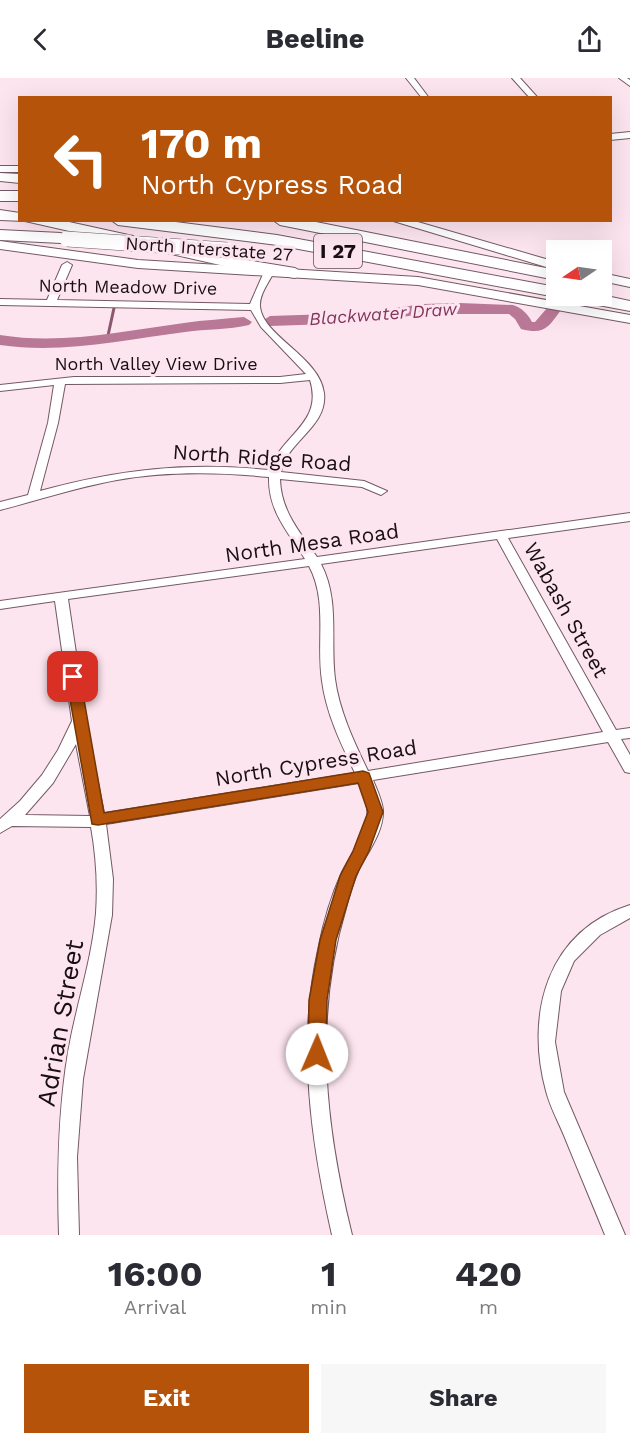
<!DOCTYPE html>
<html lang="en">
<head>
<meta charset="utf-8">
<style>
  body { margin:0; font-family:"Work Sans",sans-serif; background:#f7f7f7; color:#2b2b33; height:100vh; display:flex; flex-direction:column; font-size:22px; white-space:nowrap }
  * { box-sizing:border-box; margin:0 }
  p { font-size:20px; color:#7c7c81 }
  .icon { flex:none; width:33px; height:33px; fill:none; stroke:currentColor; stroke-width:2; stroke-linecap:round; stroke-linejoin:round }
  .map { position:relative; height:1157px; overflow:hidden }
  .side { display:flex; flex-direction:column; background:#fff; flex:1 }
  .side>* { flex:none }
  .top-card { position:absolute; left:18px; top:18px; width:594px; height:126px; border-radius:0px; box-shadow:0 6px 24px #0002; background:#b45309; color:#fff; overflow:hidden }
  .needle { width:39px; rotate:257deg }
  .tools { position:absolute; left:546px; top:162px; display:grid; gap:12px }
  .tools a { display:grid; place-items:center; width:66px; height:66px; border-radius:0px; background:#fff; box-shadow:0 6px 24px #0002; font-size:30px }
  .pin { position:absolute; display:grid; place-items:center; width:51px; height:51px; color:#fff; margin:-26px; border-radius:12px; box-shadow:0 3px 9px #0006 }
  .me { position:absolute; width:66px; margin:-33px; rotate:1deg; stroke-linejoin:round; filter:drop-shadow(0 0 4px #0008) }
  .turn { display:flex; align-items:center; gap:21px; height:126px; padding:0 24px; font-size:27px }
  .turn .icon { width:78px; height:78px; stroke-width:2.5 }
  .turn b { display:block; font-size:42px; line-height:51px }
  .eta { display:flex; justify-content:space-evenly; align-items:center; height:102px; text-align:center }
  .eta b { font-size:36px; font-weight:700; line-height:42px }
  .action { display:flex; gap:12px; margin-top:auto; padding:12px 24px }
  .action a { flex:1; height:69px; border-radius:0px; background:#b45309; color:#fff; font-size:24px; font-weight:700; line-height:69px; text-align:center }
  .action a+a { background:#f7f7f7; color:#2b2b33 }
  header { display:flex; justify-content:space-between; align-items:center; height:78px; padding:0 24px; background:#fff; font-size:27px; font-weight:700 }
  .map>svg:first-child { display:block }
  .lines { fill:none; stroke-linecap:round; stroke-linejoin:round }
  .stream { stroke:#8a586f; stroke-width:3 }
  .river { fill:#ba7897; fill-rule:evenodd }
  .street-casing { stroke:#735964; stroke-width:2 }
  .secondary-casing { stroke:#735964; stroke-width:2 }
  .highway-casing { stroke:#735964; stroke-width:2 }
  .street { fill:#fff; fill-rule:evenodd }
  .secondary { fill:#fff; fill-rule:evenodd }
  .highway { fill:#fff; fill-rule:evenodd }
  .highway-bridge-casing { stroke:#735964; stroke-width:16; stroke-linecap:butt }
  .highway-bridge { stroke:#fff; stroke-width:15 }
  .route { fill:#b45309; stroke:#753606; stroke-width:1.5 }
  .labels { text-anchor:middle; stroke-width:6; stroke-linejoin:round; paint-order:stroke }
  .far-street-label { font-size:18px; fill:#190f13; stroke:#fde5ef }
  .far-water-label { font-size:18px; font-style:italic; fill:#84345e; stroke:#fde5ef }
  .shield { fill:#fde5ef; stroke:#5d4f55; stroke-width:1.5 }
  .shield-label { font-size:20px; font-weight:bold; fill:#190f13 }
  .street-label { font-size:21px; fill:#190f13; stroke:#fde5ef }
  .near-street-label { font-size:26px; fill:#190f13; stroke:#fde5ef }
</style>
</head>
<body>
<header><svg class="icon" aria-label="back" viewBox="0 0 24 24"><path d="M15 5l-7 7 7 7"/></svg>Beeline<svg class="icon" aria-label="share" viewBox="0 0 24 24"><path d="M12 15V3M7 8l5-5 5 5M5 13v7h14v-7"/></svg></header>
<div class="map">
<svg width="630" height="1157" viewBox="0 0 630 1157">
  <rect width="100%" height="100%" fill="#fde5ef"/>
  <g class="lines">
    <path class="stream" d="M107 262 114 230"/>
    <path class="river" d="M460 225 513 227C522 230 528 236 532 244H535L548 229 553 227 561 232C548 250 544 257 521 251L515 241 509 236H423L359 245 270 248 262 243 270 238 359 235 423 226Z
      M244 239 252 244 249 247C229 252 206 251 185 254 123 262 62 276 0 267V257C62 267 123 253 184 245 204 242 224 241 244 239Z"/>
    <g class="street-casing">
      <path id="street" d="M406 0H414L429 20H422Z
        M512 0H520L538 20H530Z
        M619 0H627L630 2V8Z
        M67 184 72 187 57 222 250 226 264 194 272 192 274 194C269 204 259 217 260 228 262 258 320 279 324 315 328 349 286 364 281 394L364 403 387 413 381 417 362 409 280 401C281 433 299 453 317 479L630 435V443L508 460 616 652 630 650V660L621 661 630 677V695L625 694 608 664 373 702C377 712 382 722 383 732 384 753 368 774 359 791 354 803 349 816 346 830 313 940 325 1047 352 1157H332C311 1064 297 966 318 872 323 846 331 818 342 794 351 776 364 759 367 740 369 728 363 715 359 705L106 746 113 801 112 837 83 1001 77 1079 79 1157H59C57 1096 58 1035 68 974 76 928 92 882 96 835 98 806 96 777 91 749L12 748 0 755V741L20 723 42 697 58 672 72 643 55 523 0 531V523L305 481C288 454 268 433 269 399 218 394 167 393 117 402 77 409 39 422 0 432V424L28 417 48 345 54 307 0 313V307L74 299H280L306 296 261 249 251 232 0 227V221L47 222 62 187ZM310 302C324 346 280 357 270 392 186 384 121 391 40 413L58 345 65 306 280 305ZM497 461 603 654 368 693C354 664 339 632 335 601 330 562 340 522 321 486ZM309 488C328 523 316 564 322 603 326 635 341 666 355 695L104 735 87 649 68 521ZM76 666 90 738 25 737 53 705Z
        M630 827V840L600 857 574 883 561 913 555 964 564 1014 625 1157H605C592 1125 578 1092 565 1060 559 1045 550 1029 546 1013 525 936 547 853 630 827Z"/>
    </g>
    <g class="secondary-casing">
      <path id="secondary" d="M630 54V60L610 62V56Z
        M0 88H20V94H0Z
        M390 142H411L556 184V192Z
        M0 163 138 182 418 199 630 237V245L418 207 138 190 0 171Z
        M602 195 630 201V209L602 203Z"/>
    </g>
    <g class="highway-casing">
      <path id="highway" d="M0 95 20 96V105L0 103Z
        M0 113H20V123H0Z
        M0 132 20 135V142H60L229 179 295 190 303 195 295 200 229 189 25 143 0 142Z
        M111 142H160L277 157 556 209V218H562L556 219 277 167 118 147Z
        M273 142H306L556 192V202L280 147Z
        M0 152 61 155 69 160 61 165 0 162Z
        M602 217 630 223V233L577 223 571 222 568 218Z"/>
    </g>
    <use href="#street" class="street"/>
    <use href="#secondary" class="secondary"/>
    <use href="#highway" class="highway"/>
    <g class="highway-bridge-casing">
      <path id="highway-bridge" d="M67 161 227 172"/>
    </g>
    <use href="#highway-bridge" class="highway-bridge"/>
  </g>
  <path class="route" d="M73 595 80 599 104 735 363 693 369 695 383 734 369 773 356 798 336 862 327 922 326 976 324 981 317 984 311 981 308 976 309 922 320 862 340 798 353 773 368 734 358 705 98 747 92 746 66 599Z"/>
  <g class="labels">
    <g class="far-street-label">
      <text transform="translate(209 171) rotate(4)" y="6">North Interstate 27</text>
      <text transform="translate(128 209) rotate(1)" y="6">North Meadow Drive</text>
      <text x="156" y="292">North Valley View Drive</text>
    </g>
    <g class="far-water-label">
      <text transform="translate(383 236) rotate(-4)" y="6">Blackwater Draw</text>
    </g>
    <rect class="shield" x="314" y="156" width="48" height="34" rx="4.5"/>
    <g class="shield-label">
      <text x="338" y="180">I 27</text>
    </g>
    <g class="street-label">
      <text transform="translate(262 380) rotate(4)" y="7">North Ridge Road</text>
      <text transform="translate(312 465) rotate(-8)" y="7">North Mesa Road</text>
      <text transform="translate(566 532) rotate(61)" y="7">Wabash Street</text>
      <text transform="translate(316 685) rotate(-9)" y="7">North Cypress Road</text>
    </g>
    <g class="near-street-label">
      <text transform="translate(60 945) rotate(-80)" y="9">Adrian Street</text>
    </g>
  </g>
</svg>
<div class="tools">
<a><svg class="needle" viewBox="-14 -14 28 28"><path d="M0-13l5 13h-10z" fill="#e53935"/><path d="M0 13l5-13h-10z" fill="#7c7c81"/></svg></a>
</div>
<div class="pin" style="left:73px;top:599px;background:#d93025"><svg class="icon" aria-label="arrive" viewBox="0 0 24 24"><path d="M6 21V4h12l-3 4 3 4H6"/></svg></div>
<svg class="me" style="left:317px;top:976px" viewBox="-20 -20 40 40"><circle r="19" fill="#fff"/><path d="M0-13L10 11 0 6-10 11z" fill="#b45309"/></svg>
<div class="top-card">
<div class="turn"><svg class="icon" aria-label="left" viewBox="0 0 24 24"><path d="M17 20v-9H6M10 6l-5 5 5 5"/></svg><div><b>170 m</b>North Cypress Road</div></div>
</div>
</div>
<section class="side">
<div class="eta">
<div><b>16:00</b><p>Arrival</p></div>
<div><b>1</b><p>min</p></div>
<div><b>420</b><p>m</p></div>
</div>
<div class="action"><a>Exit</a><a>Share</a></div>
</section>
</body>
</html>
